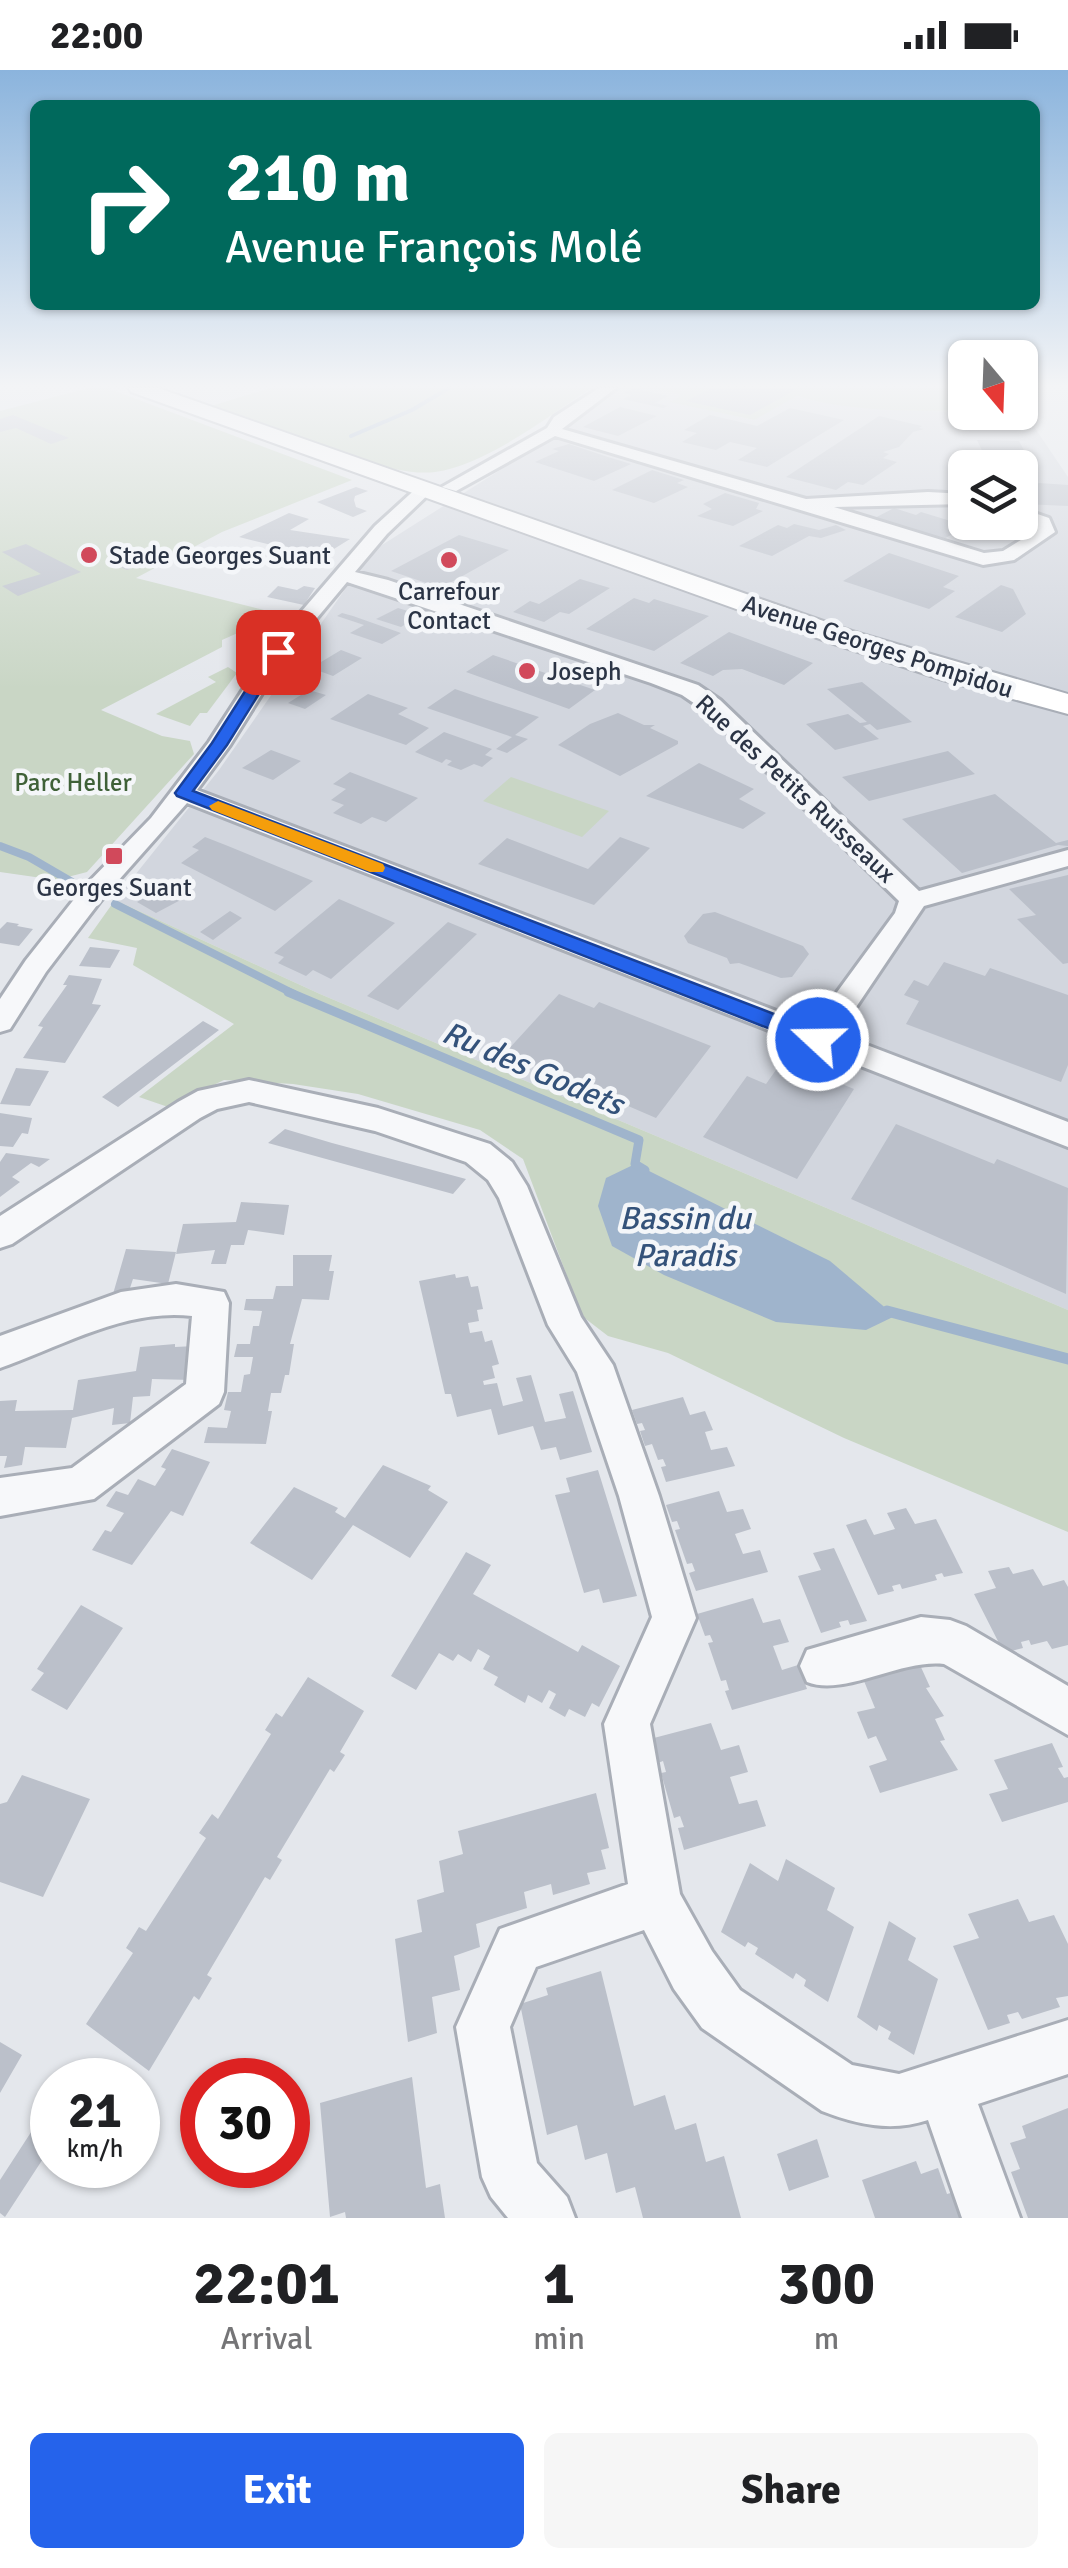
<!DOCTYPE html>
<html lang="en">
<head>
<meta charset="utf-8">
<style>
  body { margin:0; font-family:Signika,sans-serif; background:#f6f6f6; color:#202124; height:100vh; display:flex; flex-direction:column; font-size:38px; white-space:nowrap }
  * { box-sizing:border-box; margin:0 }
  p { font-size:32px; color:#757577 }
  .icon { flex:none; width:55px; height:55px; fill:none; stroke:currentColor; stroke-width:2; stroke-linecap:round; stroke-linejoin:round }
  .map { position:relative; height:2148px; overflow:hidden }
  .sheet { display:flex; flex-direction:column; background:#fff; flex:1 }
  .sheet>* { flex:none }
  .top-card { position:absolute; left:30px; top:30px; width:1010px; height:210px; border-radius:15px; box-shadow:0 2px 8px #0004; background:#00695c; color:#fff; overflow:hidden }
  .needle { width:65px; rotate:161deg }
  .tools { position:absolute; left:948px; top:270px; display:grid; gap:20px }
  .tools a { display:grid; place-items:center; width:90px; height:90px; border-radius:15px; background:#fff; box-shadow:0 2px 8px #0004; font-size:50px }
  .speed { position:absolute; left:30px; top:1988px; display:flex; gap:20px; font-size:50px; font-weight:700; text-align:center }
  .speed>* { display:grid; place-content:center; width:130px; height:130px; border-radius:50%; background:#fff; box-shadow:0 2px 8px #0004; line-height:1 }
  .speed small { font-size:25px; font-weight:400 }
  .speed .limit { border:15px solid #d22; background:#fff; color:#111 }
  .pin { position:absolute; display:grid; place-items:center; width:85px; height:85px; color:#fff; margin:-42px; border-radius:20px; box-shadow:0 5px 15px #0006 }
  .me { position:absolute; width:110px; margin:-55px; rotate:291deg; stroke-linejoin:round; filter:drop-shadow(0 0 8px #0008) }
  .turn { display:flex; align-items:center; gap:35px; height:210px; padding:0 30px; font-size:45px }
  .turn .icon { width:130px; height:130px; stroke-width:2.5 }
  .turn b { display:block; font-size:70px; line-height:85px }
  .eta { display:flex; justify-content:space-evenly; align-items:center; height:170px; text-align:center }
  .eta b { font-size:60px; font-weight:700; line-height:70px }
  .primary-button { display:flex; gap:20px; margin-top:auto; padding:20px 30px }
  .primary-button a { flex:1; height:115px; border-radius:15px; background:#2563eb; color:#fff; font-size:40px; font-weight:700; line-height:115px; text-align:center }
  .primary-button a+a { background:#f6f6f6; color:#202124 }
  .status { display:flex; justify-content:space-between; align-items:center; height:70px; padding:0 50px; background:#fff; direction:ltr }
  .status svg { height:28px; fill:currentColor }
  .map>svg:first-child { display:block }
  .built { fill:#d2d6de; fill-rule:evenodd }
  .green { fill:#c9d6c5 }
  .water { fill:#9fb4cc }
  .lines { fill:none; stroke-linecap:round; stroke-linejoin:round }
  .stream-far3 { stroke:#9fb4cc; stroke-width:4 }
  .stream-far2 { stroke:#9fb4cc; stroke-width:8 }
  .stream-far1 { stroke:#9fb4cc; stroke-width:9 }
  .stream { stroke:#9fb4cc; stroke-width:11 }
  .building { fill:#bbc0ca }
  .street-casing { stroke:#a9aeb7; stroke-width:6 }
  .secondary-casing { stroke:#a9aeb7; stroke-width:4 }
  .street { fill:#f7f8fa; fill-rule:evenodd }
  .secondary { fill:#fff; fill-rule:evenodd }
  .route { fill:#2563eb; stroke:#184099; stroke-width:2.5 }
  .slow { fill:#f59e0b }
  .poi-dot { fill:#d1495b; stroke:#f4f6f9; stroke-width:4 }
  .labels { text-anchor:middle; stroke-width:9; stroke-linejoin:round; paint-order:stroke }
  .far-poi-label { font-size:25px; fill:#2b3445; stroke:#f4f6f9; text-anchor:start }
  .far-street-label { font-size:25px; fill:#2b3445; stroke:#f4f6f9 }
  .far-park-label { font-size:25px; fill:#3f6138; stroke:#f4f6f9 }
  .water-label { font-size:32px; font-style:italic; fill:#34527a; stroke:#f4f6f9 }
</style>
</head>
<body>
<div class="status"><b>22:00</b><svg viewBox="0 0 49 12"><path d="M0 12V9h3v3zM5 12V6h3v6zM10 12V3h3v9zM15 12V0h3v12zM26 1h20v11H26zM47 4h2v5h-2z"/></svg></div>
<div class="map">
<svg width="1068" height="2148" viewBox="0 0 1068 2148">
  <rect width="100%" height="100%" fill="#e4e7ec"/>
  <path class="built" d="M621 318H654L684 325 672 331 753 350 796 326 819 332 915 341 1020 342V336L1068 407V1240L320 924 115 830 219 700 371 482 568 357ZM965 398H1020V452H965Z"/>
  <path class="green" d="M89 318H107L352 410 222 462 136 508 280 544 222 570V577L101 640 162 666 190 671 194 684 87 802 56 810 0 802V341Z
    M270 318H591C549 346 486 395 435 402 387 409 257 355 205 338Z
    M654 318H965V340C913 342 846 341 797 326L754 350 670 332 682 325Z
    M228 597 237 603 207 643H200L190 656 156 644 216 612 208 607Z
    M511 707 609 741 582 767 483 731Z
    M115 830 320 924 1068 1240V1462L844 1368 668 1283 608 1266 582 1246 523 1089 480 1060 358 1024 293 1014 224 1010 168 1037 139 1027 234 954 133 895 137 878 88 868Z"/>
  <path class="water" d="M635 1094 830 1191 895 1246 866 1260 776 1252 664 1205 612 1176 598 1136 606 1108Z"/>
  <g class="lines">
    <path class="stream-far3" d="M351 366 412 340 449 318"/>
    <path class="stream-far2" d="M0 776 29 787 72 812
      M115 834 294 924"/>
    <path class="stream-far1" d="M288 922 639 1070 635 1094 645 1100"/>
    <path class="stream" d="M887 1241 1068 1289"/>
  </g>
  <path class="building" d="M634 318 668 326 655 333 668 336 663 338 623 329 632 325 623 323Z
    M711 318H799L750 345 686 331Z
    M620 337 657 346 618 366 583 357Z
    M790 338 844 350 767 397 738 390 757 378 730 372 716 380 682 372 697 363 684 360 710 345 757 356Z
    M13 345 69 368 51 374 16 358 0 362V349Z
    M879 346 922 356 919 358 924 359 913 362 899 377 883 382 889 384 883 388 897 392 863 415 848 412 836 420 786 407Z
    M977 370 1019 371 1031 393 1026 409 1020 413V398L988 393Z
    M569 374 608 387 631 394 594 411 535 392 559 381 552 379Z
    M652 400 684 410 677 413 688 417 654 433 612 420Z
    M1039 413 1068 415V436L1024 434 1020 421Z
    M356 417 368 421 355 426 354 430 356 437 367 441 353 447 317 432Z
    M725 423 759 433 756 439 763 441 733 456 697 446 712 439 703 434Z
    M894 438 916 445 921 442 967 456 940 471 871 450Z
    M289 443 309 449 290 460 350 469 321 487 239 467Z
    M986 452H1011L1023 456 1002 469 971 461Z
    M794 454 819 460 836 455 846 460 821 468 809 466 772 486 739 476 778 455 787 458Z
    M459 465 509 480 441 518 391 501Z
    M26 474 81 502 18 526 2 516 41 504 2 482Z
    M140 483 154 489 127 500 113 494Z
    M889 483 959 506 943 517 955 521 929 539 843 511Z
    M580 509 610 518 569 544 560 542 544 552 513 542 530 531 539 534Z
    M1001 515 1013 519 1026 544 1002 562 955 547Z
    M278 516 297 520 304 516 315 518 304 535 267 527Z
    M634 528 649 533 654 529 709 546 654 581 586 559Z
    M398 538 421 545 401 557 376 549Z
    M342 543 353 546 401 563 382 574 350 563 364 555 337 546Z
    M729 562 813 593 784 615 742 599 723 600 713 606 680 593Z
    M341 580 362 588 333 606 311 598Z
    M493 585 595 620 569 639 466 602Z
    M862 612 912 652 877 660 870 654 863 656 879 669 835 680 806 654 848 644 860 653 867 652 827 619Z
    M455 619 484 629 539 647 515 665 528 669 507 683 496 679 512 667 427 638Z
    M309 620 326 625 305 639 288 633Z
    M368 624 408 638 398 644 429 658 406 675 330 649Z
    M618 643 644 655H655L650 658 678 671V674L620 706 558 675 590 654Z
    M444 662 492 679 485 685 493 688 482 697 474 694 461 700 447 695 452 691 446 689 442 693 415 682Z
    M271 680 301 691 273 710 242 698Z
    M948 681 975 704 869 731 842 707Z
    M699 693 754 719 739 729 766 743 743 759 646 726Z
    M350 702 363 707 418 728 386 752 372 747 361 754 333 743 344 735 331 730 346 719 333 714Z
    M995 724 1056 773 1068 770V776L1058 775 962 803 902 749Z
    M205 767 228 776 313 811 275 841 181 793 199 780 192 777Z
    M620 767 650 778 594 835 478 794 507 768 588 799Z
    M1068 805V893L1063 894 1017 849 1036 845 1009 819Z
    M173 811 190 825 156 843 137 832Z
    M339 829 395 853 331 909 313 900 306 906 278 893 284 887 274 883Z
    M230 841 242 848 213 870 200 862Z
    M715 842 803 876 809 884 792 907 781 908 739 893 730 894 727 888 688 873 684 866 703 844Z
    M7 852 19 854 17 856 33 859 19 876 0 873V859Z
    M448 852 477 864 398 940 367 926Z
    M90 877 120 880 110 898 79 896Z
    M944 892 985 906 990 898 1068 925V995L1061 1012 906 954 919 931 904 925 914 910 928 916Z
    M69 905 102 909 92 934 101 935 65 993 23 988 43 957 38 956 67 915H63Z
    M559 924 594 938 599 932 711 976 656 1048 505 983Z
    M203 951 219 960 118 1037 102 1027Z
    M783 990 854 1019 797 1109 703 1067 747 1006 766 1014Z
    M16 998 49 1001 30 1036 0 1034Z
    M0 1043 32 1048 28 1064 22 1063 13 1077 0 1076Z
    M896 1054 994 1094 997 1089 1068 1118 1066 1224 851 1129Z
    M285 1059 332 1073 466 1109 453 1124 268 1073Z
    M6 1083 50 1089 39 1097 31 1093 12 1107 20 1112 0 1127V1092Z
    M241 1132 289 1135 284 1165 248 1160 244 1175H231L226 1194H211L215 1180 176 1184 183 1154 236 1152Z
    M126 1179 176 1182 168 1214 133 1209 128 1224H113Z
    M293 1185H332L329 1201H334L329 1230 302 1229 290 1274H294L289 1305H285L281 1323H271L268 1341H272L266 1374 204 1373 208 1357 227 1358 231 1341 224 1340 228 1322H241L244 1305 250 1304 253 1287H234L237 1274H250L253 1256H259L262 1241 244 1240 246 1229H273L276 1216H293Z
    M455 1204 456 1208 468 1206 471 1217 478 1216 483 1239 477 1240 479 1251 468 1253 470 1263 482 1261 485 1272 492 1270 499 1294 492 1296 495 1308 483 1311 484 1315 497 1313 503 1336 523 1331 516 1308 531 1305 545 1352 566 1348 559 1324 573 1321 592 1382 560 1390 556 1377 541 1380 533 1356 498 1365 491 1339 457 1347 451 1324H445L419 1211Z
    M175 1274V1277L195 1276 192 1310 152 1309 150 1326 133 1327 130 1353 112 1355 114 1338 72 1348 66 1378 25 1377 22 1395 4 1398 7 1386H0V1331L17 1330 15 1341 73 1340 78 1310 136 1301 140 1277Z
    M683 1327 690 1345 705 1341 713 1360 705 1362 711 1380 727 1377 735 1396 666 1412 661 1397 666 1396 663 1389 658 1390 652 1374 645 1376 640 1361 645 1360 642 1353 637 1354 632 1340Z
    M172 1379 210 1392 183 1446 171 1441 132 1495 92 1480 105 1460 111 1462 124 1443 106 1436 116 1421 128 1425 138 1409 155 1416 166 1399 161 1397Z
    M383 1395 431 1416 428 1420 448 1432 410 1488 353 1455 312 1510 250 1473 294 1417 338 1438 335 1442 345 1448Z
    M598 1400 637 1526 603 1533 599 1519 584 1523 555 1425 570 1422 566 1408Z
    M719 1421 727 1442 743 1439 751 1459 735 1464 743 1484 760 1480 768 1502 696 1521 689 1503 695 1501 692 1493 687 1494 675 1460 680 1459 677 1451 672 1452 666 1435Z
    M906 1438 915 1454 936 1449 963 1503 944 1507 942 1503 935 1505 937 1510 902 1519 900 1514 892 1516 894 1521 878 1525 846 1455 866 1449 874 1465 895 1459 887 1443Z
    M834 1478 867 1551 850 1555 848 1550 839 1552 841 1557 821 1563 798 1506 821 1500 813 1483Z
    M466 1482 491 1495 473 1524 578 1582 582 1575 620 1596 599 1637 592 1633 585 1647 569 1639 565 1647 549 1638 556 1624 549 1620 542 1633 528 1625 525 1633 494 1615 498 1607 483 1599 490 1586 478 1579 471 1592 458 1584 453 1591 439 1583 416 1620 391 1606Z
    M1009 1497 1013 1504 1033 1499 1043 1516 1064 1510 1068 1517V1575L1052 1579 1047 1571 1031 1575 1029 1570 1021 1572 1023 1578 1004 1583 974 1524 996 1518 988 1501Z
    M753 1528 763 1553 780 1549 789 1572 773 1576 782 1600 798 1595 807 1619 732 1640 725 1621 729 1620 726 1610 721 1611 708 1573 713 1572 710 1565 705 1566 697 1544Z
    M81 1535 123 1558 67 1640 31 1620 44 1603 37 1599Z
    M920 1595 930 1617 926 1618 944 1646 935 1649 945 1670 940 1671 958 1700 880 1723 869 1696 887 1690 876 1666 868 1669 857 1642 875 1638 864 1611Z
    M308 1607 364 1641 340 1682 345 1685 334 1702 330 1699 277 1787 282 1790 270 1810 265 1807 207 1905 212 1908 199 1930 194 1926 149 2001 86 1954 133 1883 126 1878 139 1857 146 1861 206 1768 199 1763 212 1744 218 1749 271 1664 265 1660 276 1643 282 1647Z
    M711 1653 721 1680 739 1675 748 1702 730 1707 739 1734 757 1730 766 1756 684 1780 678 1758 684 1757 680 1746 674 1748 661 1703 666 1702 663 1691 658 1693 650 1669Z
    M1052 1673 1063 1697 1058 1698 1064 1708 1068 1707V1732L1002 1752 989 1724 1008 1719 994 1690Z
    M22 1705 90 1729 43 1827 0 1812V1734L7 1732Z
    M596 1723 609 1778 601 1780 606 1799 587 1803 590 1814 553 1825 551 1814 524 1822 527 1838 476 1854 480 1877 454 1886 460 1920 432 1927 437 1963 408 1972 395 1869 422 1862 417 1830 444 1822 439 1791 463 1784 458 1761Z
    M786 1789 835 1818 827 1840 854 1857 828 1932 804 1916 806 1910 796 1903 793 1909 755 1884 758 1878 748 1872 745 1877 721 1862 750 1793 778 1811Z
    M1018 1829 1029 1852 1054 1845 1068 1874V1926L1056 1928 1060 1937 1022 1949 1018 1942 1007 1945 1010 1953 988 1960 953 1876 979 1868 968 1844Z
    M889 1851 916 1868 908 1890 938 1909 914 1985 888 1969 891 1962 879 1955 877 1961 857 1947Z
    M601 1901 634 2036 665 2025 675 2060 696 2053 706 2092 724 2086 741 2148H643L635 2117 616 2123 607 2083 585 2090 577 2055 547 2065 520 1934 548 1925 546 1918Z
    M0 1972 22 1985 0 2023Z
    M412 2007 426 2118 440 2114 445 2148H346L345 2142 330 2147 320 2033Z
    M48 2036 52 2040V2075L5 2147 0 2143V2110Z
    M1068 2038V2148H1028L1011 2102 1020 2099 1010 2073 1026 2068 1022 2056Z
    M817 2069 829 2107 789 2121 777 2084Z
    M916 2091 921 2104 938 2098 947 2124 958 2121 968 2148H875L862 2110Z"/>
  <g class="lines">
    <g class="street-casing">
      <path id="street" d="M599 318H616L562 359 806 429 928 422 965 424V434L834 437 984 483 1003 481 1037 460 1035 455 1020 449V438L1049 448 1055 462 1014 490 983 495 555 366 456 421 442 417 547 358 554 347Z
        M420 415 434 419 387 464 355 502 388 510 698 615 720 630 919 821 1068 780V796L924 836 838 964 1068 1052V1077L187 733 101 830 46 902 10 959 0 962V929L26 890 83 818 151 748 209 672 270 578 375 456ZM347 512 651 613 682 625 704 640 899 831 895 843 813 955 197 720 230 675 286 585Z
        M249 1010 378 1038 490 1074 512 1092 527 1116 581 1247 613 1295 659 1426 696 1548 650 1654 680 1824 712 1881 740 1920 852 1995 899 2004 1068 1950V2004L978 2034 1020 2148H962L928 2050C892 2062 858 2055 822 2041L702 1958 674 1919 644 1860 536 1897 510 1957 537 2093 567 2127 575 2148H508L491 2127 482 2107 456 1957 500 1859 628 1814 604 1654 652 1547 619 1426 577 1302 548 1255 499 1128 488 1110 466 1092 375 1061 249 1032 217 1039 200 1048 12 1174 0 1178V1146L178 1032 198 1021Z
        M176 1214 224 1222 229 1233 224 1322 219 1334 94 1429 0 1446V1408L72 1398 186 1314 192 1246C126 1238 60 1277 0 1298V1266L121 1222Z
        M921 1547 950 1550 966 1556 1068 1616V1665L944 1594C900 1589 844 1627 807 1612L800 1596 807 1580Z"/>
    </g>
    <g class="secondary-casing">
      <path id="secondary" d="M128 318H158L852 561 1068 624V644L943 610 831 573 131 322Z"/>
    </g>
    <use href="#street" class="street"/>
    <use href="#secondary" class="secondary"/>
  </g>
  <linearGradient id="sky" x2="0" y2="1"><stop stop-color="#8bb4dd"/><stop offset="0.51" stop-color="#f3f4f6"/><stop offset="1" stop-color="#f3f4f6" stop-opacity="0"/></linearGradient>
  <rect width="1068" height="619" fill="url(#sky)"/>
  <path class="route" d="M272 579 285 582 227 675 193 721 826 964 829 970 826 975H811L177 726 175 723 212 673Z"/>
  <path class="slow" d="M218 731 383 794 385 798 383 802H370L212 740 209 736Z"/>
  <g class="poi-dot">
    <circle cx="89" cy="485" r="10"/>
    <circle cx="449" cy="490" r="10"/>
    <circle cx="527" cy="601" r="10"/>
    <rect x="104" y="776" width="20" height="20" rx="5"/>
  </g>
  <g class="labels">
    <g class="far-poi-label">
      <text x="109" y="494">Stade Georges Suant</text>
      <text x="449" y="530" text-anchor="middle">Carrefour<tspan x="449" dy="29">Contact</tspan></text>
      <text x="547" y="610">Joseph</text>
      <text x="114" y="826" text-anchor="middle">Georges Suant</text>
    </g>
    <g class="far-street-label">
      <text transform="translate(878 576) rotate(18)" y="9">Avenue Georges Pompidou</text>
      <text transform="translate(796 718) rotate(43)" y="9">Rue des Petits Ruisseaux</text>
    </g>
    <g class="far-park-label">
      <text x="73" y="721">Parc Heller</text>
    </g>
    <g class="water-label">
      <text transform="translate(533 998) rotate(23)" y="11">Ru des Godets</text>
      <text x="685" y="1159">Bassin du<tspan x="685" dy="37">Paradis</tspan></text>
    </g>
  </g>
</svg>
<div class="tools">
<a><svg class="needle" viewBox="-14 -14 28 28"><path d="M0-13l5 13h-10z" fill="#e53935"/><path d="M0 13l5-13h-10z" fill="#757577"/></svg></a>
<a><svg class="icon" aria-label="layers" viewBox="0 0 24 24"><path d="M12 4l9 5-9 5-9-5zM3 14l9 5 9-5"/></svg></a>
</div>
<div class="speed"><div>21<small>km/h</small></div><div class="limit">30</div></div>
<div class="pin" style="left:278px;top:582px;background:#d93025"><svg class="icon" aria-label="arrive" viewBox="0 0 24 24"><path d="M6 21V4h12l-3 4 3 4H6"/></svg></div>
<svg class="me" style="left:818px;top:970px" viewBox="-20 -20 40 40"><circle r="17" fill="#2563eb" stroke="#fff" stroke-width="3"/><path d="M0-11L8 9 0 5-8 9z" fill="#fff"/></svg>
<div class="top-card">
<div class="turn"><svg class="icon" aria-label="right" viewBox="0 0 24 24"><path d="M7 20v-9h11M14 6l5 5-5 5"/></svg><div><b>210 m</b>Avenue François Molé</div></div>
</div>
</div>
<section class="sheet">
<div class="eta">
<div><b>22:01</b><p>Arrival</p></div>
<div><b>1</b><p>min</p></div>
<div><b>300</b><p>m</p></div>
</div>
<div class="primary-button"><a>Exit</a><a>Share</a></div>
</section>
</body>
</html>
